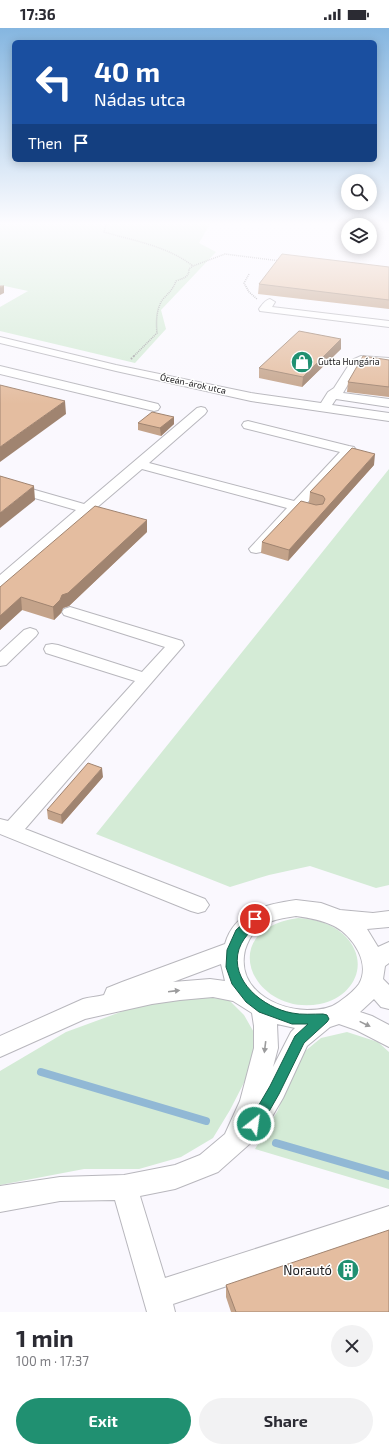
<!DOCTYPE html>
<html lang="en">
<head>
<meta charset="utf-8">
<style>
  body { margin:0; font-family:"Exo 2",sans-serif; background:#f2f2f3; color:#2b2b33; height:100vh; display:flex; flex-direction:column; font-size:15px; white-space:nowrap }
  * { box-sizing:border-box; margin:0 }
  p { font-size:13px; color:#7c7c81 }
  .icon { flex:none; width:22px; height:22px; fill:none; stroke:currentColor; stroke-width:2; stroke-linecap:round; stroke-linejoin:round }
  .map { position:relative; height:1284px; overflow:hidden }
  .panel { display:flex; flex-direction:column; background:#fff; flex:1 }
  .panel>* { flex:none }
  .top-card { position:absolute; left:12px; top:12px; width:365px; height:122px; border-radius:6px; box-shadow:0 2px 10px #0003; background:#1a4fa0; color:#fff; overflow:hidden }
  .buttons { position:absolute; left:341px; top:146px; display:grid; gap:8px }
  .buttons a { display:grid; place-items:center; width:36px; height:36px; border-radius:50%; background:#fff; box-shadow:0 2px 10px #0003; font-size:20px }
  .pin { position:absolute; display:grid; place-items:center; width:34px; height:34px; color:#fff; margin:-17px; border:2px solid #fff; border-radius:50%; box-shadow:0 1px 4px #0007 }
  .me { position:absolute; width:44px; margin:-22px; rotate:30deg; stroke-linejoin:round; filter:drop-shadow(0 0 3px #0008) }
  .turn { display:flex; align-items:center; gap:14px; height:84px; padding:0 16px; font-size:18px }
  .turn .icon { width:52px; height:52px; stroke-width:2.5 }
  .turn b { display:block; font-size:28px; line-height:34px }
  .then { display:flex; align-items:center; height:38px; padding:0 16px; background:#0003; gap:8px; font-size:15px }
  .round { display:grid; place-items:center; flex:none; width:42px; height:42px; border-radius:21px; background:#f2f2f3 }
  .summary { display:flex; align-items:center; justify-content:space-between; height:68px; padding:0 16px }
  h1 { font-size:24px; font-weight:700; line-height:30px }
  .button { display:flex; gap:8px; margin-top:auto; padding:8px 16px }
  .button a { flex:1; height:46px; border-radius:24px; background:#209071; color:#fff; font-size:16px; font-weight:700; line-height:46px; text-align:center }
  .button a+a { background:#f2f2f3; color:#2b2b33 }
  .status { display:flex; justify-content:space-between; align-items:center; height:28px; padding:0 20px; background:#fff; direction:ltr }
  .status svg { height:11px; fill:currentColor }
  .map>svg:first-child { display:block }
  .green { fill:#d4ebd6 }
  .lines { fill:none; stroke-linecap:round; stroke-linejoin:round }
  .stream { stroke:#91b8d5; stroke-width:8 }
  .minor-casing { stroke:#b8b7bd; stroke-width:2 }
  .path-far1 { stroke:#a19fa3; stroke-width:1.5; stroke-dasharray:1 1; stroke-linecap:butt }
  .path { stroke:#a19fa3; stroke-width:2; stroke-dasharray:1.5 1.5; stroke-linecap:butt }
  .minor { fill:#fff; fill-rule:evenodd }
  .wall { fill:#c4a38a }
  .shaded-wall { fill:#a08470 }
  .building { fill:#e4bda0; stroke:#a08470 }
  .oneway { fill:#9b9b9c }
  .route { fill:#209071; stroke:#155e49 }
  .labels { text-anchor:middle; stroke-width:3; stroke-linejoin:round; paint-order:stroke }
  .far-poi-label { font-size:9px; fill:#212022; stroke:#fff; text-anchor:start }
  .far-street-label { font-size:9px; fill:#212022; stroke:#fff }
  .near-poi-label { font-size:13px; fill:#212022; stroke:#fff; text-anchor:end }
</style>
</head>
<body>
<div class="status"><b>17:36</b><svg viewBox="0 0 49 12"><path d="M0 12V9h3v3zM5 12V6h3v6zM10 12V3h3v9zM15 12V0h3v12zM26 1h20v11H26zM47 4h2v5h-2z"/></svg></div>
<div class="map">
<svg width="389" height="1284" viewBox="0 0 389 1284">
  <rect width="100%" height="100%" fill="#faf8fe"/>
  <path class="green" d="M0 196H210L199 215 216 224 161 282 166 301 135 335 0 303V279L28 263 0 257Z
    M389 441V857L376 860 310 838 269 847 230 859 96 806Z
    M298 890C314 891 331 895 343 906 372 933 355 969 320 976 253 989 213 902 298 890Z
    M198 968 229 972 244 987 256 1008 251 1041 230 1082 213 1110 181 1129 139 1141H84L0 1157V1043L66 1004 156 971Z
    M347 1004 378 1014 389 1024V1161L255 1121 278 1082 298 1029 321 1010Z"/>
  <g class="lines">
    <path class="stream" d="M41 1044 206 1093
      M276 1115 389 1148"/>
    <g class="minor-casing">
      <path id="minor" d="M270 271 275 274 272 279 389 293V299L260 283 259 281C262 277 265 272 270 271Z
        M0 309 116 337 251 365 321 375 328 364 334 360 352 332 361 328 389 330V336L363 335 360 336 343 365 389 371V379L336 371 332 377 389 385V393L251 373 116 343 0 315Z
        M0 338 158 376 160 379 158 382 154 383 0 346Z
        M201 379 205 380 207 383 205 386 149 435 294 473 340 424 244 400 242 397 244 394 248 393 349 418 354 419 356 422 306 476 310 477 312 480 310 483 305 484 300 483 261 524 256 525 251 524 249 521 287 480 142 441 5 558 0 560V547L76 482 0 460V452L84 476 197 380Z
        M70 579 182 613 184 617 25 801 205 871 209 877 205 883 198 885 191 883 0 806V791L8 793 135 653 46 625 44 621 46 617 52 616 58 617 142 644 165 619 64 587 62 584 64 581Z
        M30 600 36 602 38 605 36 608 6 637 0 638V624L24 602Z
        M296 872 321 875 340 882 373 885 389 883V899L367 901 378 919 389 914V935L385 938 383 951 389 957V981L381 979 374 971 360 984 372 988 389 997V1019L356 1002 339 996 330 999 307 1018 283 1070 263 1104 218 1144 175 1161 140 1168 165 1250 389 1178V1204L173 1276 175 1284H147L115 1172 60 1173 0 1184V1158L60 1149 124 1147 175 1137 200 1127 225 1106 240 1073 254 1020V998L252 985 233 973 213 969 180 972 152 976 85 991 0 1029V1008L83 971C90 969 96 969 104 967L107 960 122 954 225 916C234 883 267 876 296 872ZM296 888C310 890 322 892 334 898 353 908 371 935 359 956 354 963 346 969 339 974 330 981 318 982 307 982 275 981 236 961 245 922 248 913 253 903 261 898 273 891 284 890 296 888ZM221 936 225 953 210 951 173 954ZM277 996 295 1000 291 1004 273 1039 278 1020Z"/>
    </g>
    <path class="path-far1" d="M106 196 104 204C135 213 167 218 193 238
      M249 246 244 255 249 264 257 271
      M134 328 157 305C156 294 156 281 163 271 169 265 173 261 176 253 183 250 189 250 189 241L193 238 225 226 280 233"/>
    <path class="path" d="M131 331 135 327"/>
    <use href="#minor" class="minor"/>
  </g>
  <path class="wall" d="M389 239V281L258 266 259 256Z
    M341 321 302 359 259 350V340Z
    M389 332V369L347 364 348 354Z
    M174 389V396L161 408 138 402V395Z
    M374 437 288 533 261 525 262 514 309 475 310 464Z
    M147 504 69 578 63 580 61 585 54 592 22 582 0 602V559Z
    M103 749 62 796 48 791 47 782Z
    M226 1257 389 1284H231L226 1269Z"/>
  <path class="shaded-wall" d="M4 258V265L0 267V260Z
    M341 311V321L302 359 303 349Z
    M65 373 66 386 0 434V419Z
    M174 389V396L161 408 160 400Z
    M375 426 374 437 288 533 289 522Z
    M34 458 35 472 0 500V485Z
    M147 492V504L69 578 63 580 61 585 54 592 53 579 62 567Z
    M21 569 22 582 0 602V588Z
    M102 740 103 749 62 796 61 787Z"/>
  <path class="building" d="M282 226 389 239V272L259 256Z
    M0 258H4L0 260Z
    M299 303 341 311 303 349 259 340Z
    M363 328 389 332V359L348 354Z
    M0 357 65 373 0 419Z
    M152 384 174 389 160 400 138 395Z
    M352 420 375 426 289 522 262 514 301 473 316 477 323 476 325 471 323 468 310 464Z
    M0 448 34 458 0 485Z
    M95 478 147 492 68 565 62 567 60 572 53 579 21 569 0 588V559Z
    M88 735 102 740 61 787 47 782Z
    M389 1202V1284H236L226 1257Z"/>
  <defs><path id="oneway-solid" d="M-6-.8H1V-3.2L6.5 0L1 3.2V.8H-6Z"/></defs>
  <g class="oneway">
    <use href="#oneway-solid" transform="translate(174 963) rotate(-7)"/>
    <use href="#oneway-solid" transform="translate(365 996) rotate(26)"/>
    <use href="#oneway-solid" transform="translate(265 1019) rotate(97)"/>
  </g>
  <linearGradient id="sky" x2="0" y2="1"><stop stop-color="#85b6e0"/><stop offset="0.52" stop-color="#fdfcff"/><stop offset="1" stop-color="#fdfcff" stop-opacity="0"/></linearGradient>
  <rect width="389" height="376" fill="url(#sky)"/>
  <path class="route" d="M255 887 259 888 261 891C254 903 245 905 239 921 229 953 264 980 292 985 301 987 313 986 323 986L327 987 329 991 327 994 304 1015 279 1066 259 1101 254 1102 250 1101 248 1096 250 1092 270 1058 295 1008 308 996H292L259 984 246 974 232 956 226 939 227 922 236 902 251 888Z"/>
  <defs>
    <g id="shop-disc" transform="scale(1.15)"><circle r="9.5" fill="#209071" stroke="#fff"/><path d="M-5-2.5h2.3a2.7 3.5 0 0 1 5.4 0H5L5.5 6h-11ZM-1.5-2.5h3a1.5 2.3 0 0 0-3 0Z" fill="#fff"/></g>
    <g id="building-disc" transform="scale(1.15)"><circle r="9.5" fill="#209071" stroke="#fff"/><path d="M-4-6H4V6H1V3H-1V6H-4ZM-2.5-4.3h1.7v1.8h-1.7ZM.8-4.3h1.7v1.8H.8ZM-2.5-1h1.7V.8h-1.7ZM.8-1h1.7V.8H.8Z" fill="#fff"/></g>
  </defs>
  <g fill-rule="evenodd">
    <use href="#shop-disc" x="302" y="334"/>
    <use href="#building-disc" x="348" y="1242"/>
  </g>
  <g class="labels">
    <g class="far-poi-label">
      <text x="318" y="337">Gutta Hungária</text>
    </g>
    <g class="far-street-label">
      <text transform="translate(193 356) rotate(12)" y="3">Óceán-árok utca</text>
    </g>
    <g class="near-poi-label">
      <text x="332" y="1247">Norautó</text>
    </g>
  </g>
</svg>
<div class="buttons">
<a><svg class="icon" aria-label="search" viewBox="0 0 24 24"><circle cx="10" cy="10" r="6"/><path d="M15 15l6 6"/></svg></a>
<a><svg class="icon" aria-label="layers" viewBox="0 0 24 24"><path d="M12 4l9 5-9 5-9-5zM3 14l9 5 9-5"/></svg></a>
</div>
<div class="pin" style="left:255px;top:891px;background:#d93025"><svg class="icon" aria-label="arrive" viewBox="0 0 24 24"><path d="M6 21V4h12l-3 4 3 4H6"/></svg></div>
<svg class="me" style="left:254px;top:1096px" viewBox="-20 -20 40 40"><circle r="17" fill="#209071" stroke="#fff" stroke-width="3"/><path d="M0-11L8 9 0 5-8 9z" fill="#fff"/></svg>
<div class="top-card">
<div class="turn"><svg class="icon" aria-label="left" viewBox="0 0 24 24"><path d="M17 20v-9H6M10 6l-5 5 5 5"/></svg><div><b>40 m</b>Nádas utca</div></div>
<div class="then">Then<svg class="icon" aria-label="arrive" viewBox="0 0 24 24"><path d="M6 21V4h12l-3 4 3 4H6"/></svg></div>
</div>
</div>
<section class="panel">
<div class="summary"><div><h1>1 min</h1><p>100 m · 17:37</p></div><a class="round"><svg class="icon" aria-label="close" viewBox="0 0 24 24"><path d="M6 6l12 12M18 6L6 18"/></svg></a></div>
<div class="button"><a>Exit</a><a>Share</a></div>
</section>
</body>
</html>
